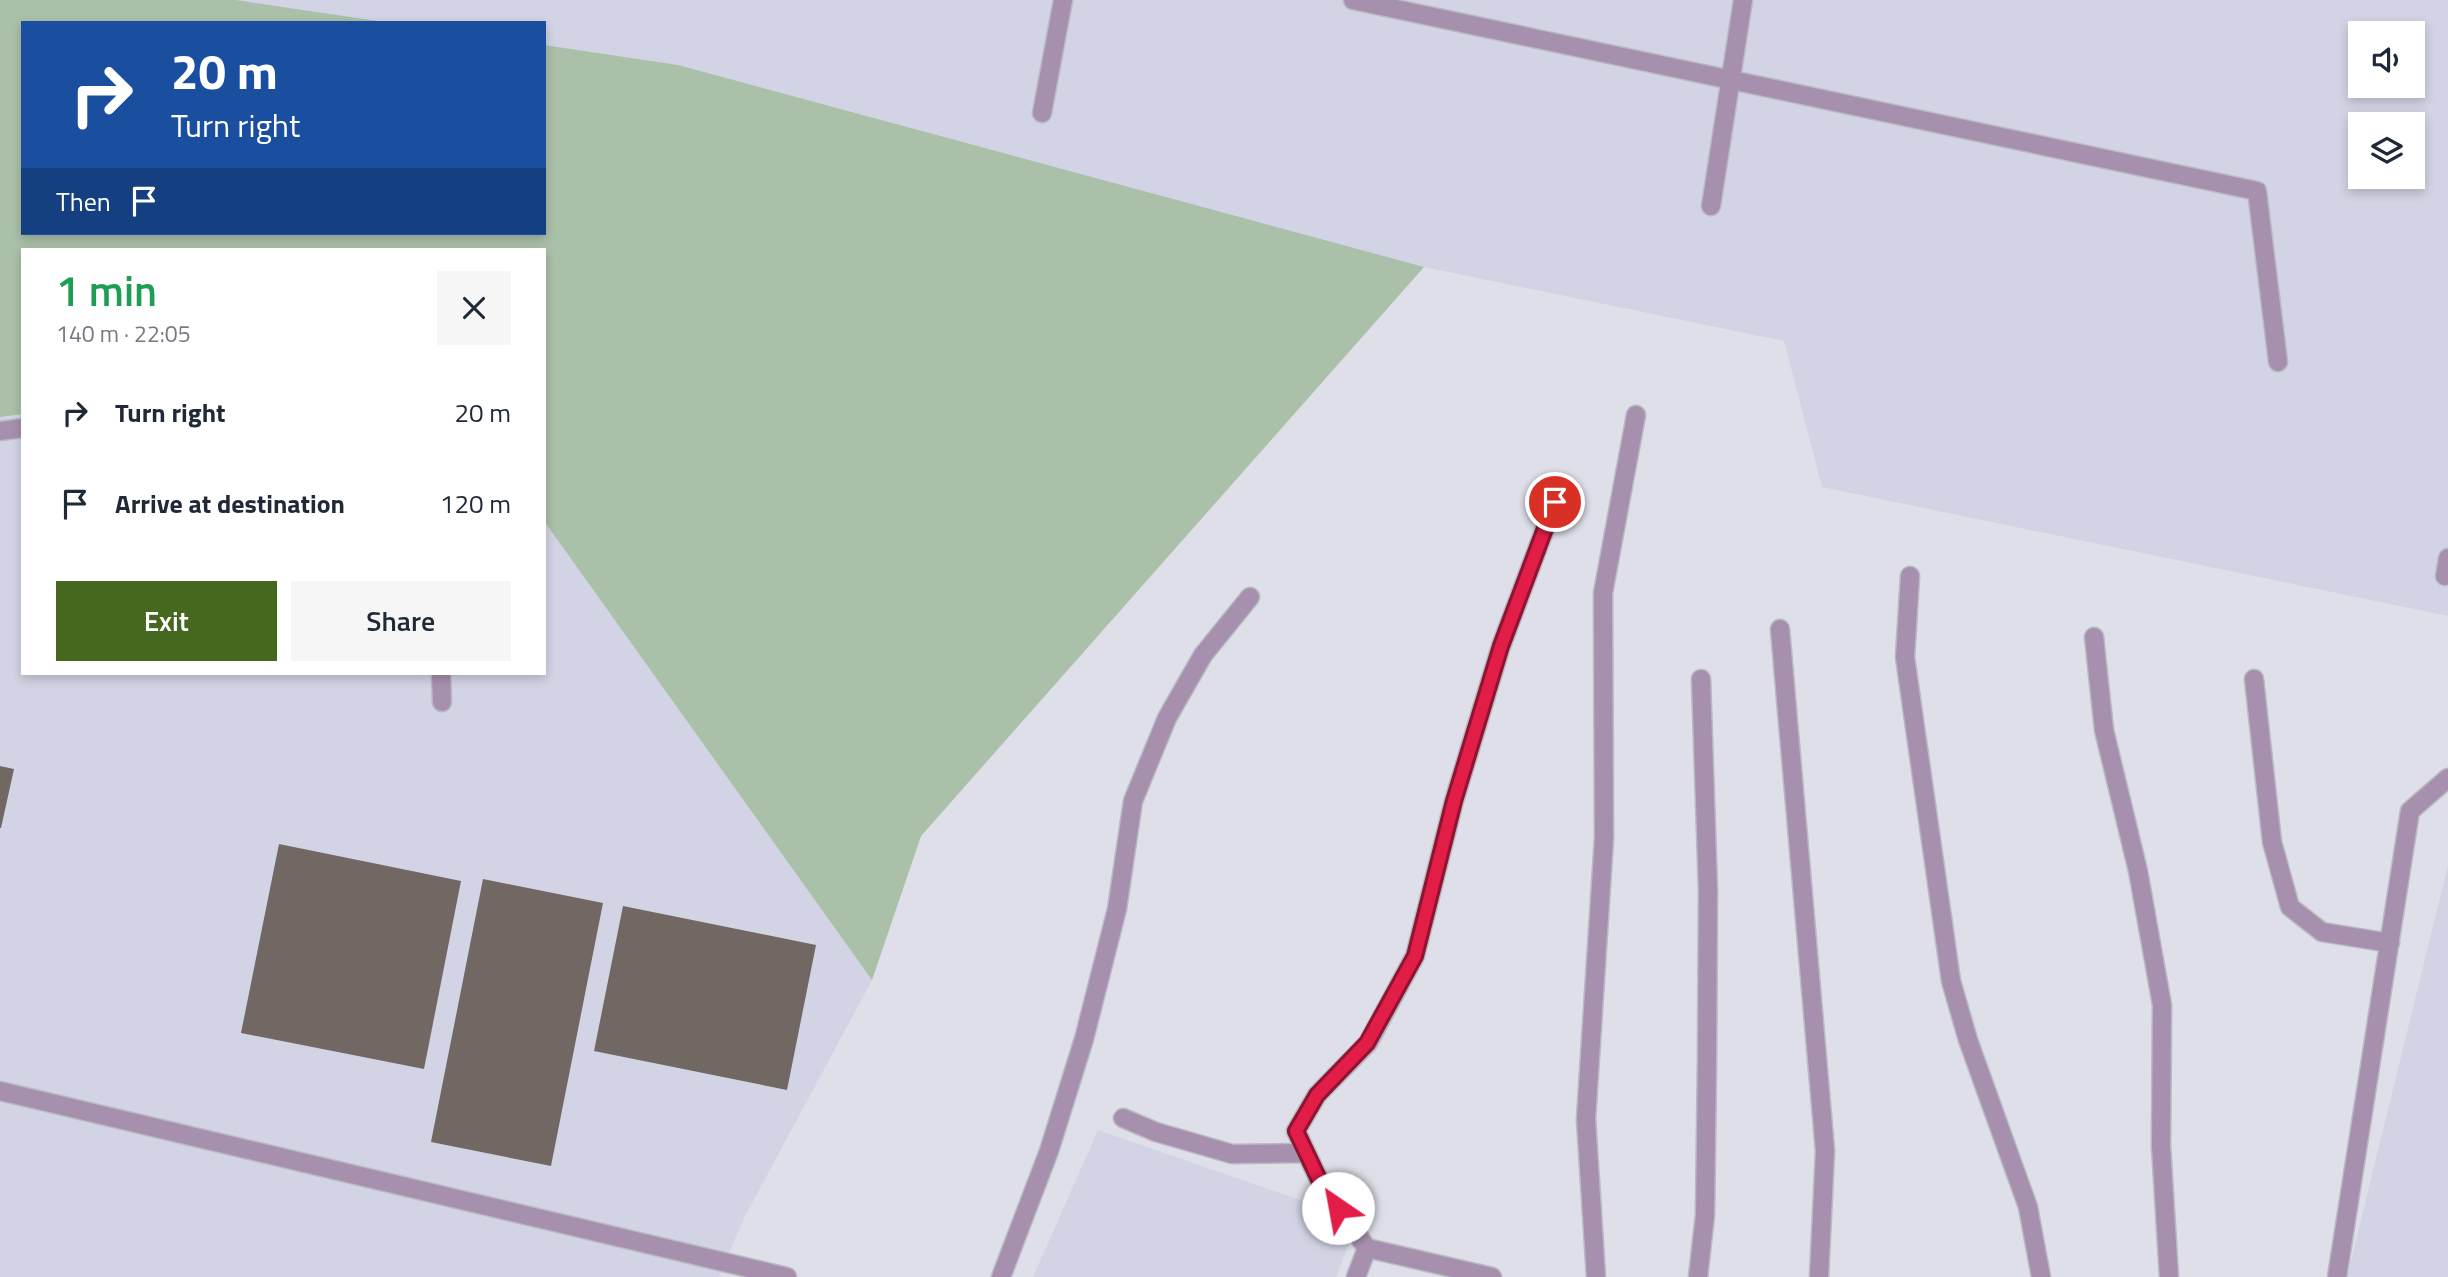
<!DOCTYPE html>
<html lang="en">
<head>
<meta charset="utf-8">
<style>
  body { margin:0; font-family:"Titillium Web",sans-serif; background:#f6f6f7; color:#1f2937; height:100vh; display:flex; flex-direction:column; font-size:26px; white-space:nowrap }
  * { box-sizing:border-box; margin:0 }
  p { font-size:23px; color:#747a83 }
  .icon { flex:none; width:38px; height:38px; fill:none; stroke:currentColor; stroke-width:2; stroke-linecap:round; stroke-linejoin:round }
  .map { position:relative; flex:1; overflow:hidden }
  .sheet { position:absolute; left:21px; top:248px; width:525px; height:427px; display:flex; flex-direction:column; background:#fff; border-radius:0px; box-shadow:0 4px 10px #0003 }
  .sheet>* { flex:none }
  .hud { position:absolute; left:21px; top:21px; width:525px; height:214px; border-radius:0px; box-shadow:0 4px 10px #0003; background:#1a4fa0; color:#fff; overflow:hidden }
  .tools { position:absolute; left:2348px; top:21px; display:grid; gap:14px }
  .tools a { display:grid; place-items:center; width:77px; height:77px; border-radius:0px; background:#fff; box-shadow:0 4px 10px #0003; font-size:35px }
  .pin { position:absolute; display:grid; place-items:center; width:60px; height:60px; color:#fff; margin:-30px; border:4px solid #fff; border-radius:50%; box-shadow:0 2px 7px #0007 }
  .me { position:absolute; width:77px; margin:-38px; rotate:327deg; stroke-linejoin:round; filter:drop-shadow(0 0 5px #0008) }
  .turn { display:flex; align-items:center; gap:24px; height:147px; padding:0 35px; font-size:32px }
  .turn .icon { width:91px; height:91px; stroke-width:2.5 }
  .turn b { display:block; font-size:49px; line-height:60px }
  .then { display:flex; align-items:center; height:66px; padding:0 35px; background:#0003; gap:14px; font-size:26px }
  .round { display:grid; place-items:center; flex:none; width:74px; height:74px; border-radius:0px; background:#f6f6f7 }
  .summary { display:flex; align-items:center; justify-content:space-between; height:119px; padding:0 35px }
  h1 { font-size:42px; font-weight:600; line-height:52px; color:#1e9e55 }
  .button { display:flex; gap:14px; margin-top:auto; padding:14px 35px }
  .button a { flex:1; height:80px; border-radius:0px; background:#45671e; color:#fff; font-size:28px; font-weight:600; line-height:80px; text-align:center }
  .button a+a { background:#f6f6f7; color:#1f2937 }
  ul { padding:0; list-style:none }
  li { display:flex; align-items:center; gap:21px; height:91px; padding:0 35px }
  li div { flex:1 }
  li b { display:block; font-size:26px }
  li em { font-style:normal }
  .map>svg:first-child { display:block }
  .built { fill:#d2d4e5; fill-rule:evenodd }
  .green { fill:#abc0a8 }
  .building { fill:#716763 }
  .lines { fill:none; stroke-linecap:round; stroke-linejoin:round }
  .minor-casing { stroke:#b9bac3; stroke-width:21 }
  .minor { stroke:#a790ae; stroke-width:18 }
  .route-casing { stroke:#92132f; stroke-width:18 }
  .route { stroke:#e11d48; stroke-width:12 }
</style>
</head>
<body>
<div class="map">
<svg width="2448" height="1277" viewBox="0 0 2448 1277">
  <rect width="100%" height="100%" fill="#dedfe9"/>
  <path class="built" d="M0 0H2448V616L1822 487 1784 341 1424 267 921 836 872 980 744 1218 719 1277H0ZM23 23H544V233H23ZM2361 33H2413V86H2361ZM2361 124H2413V177H2361ZM23 250H544V674H23Z
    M2448 865V1277H2347Z
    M1098 1130 1358 1220 1336 1277H1033Z"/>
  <path class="green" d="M0 0H236L391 23H23V233H544V45L678 65 1424 267 921 836 872 980 544 521V250H23V414L0 417Z"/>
  <path class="building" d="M0 766 14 769 1 828H0Z
    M279 844 461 881 424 1069 241 1033Z
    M483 879 603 903 551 1166 431 1142Z
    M623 906 816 945 787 1090 594 1051Z"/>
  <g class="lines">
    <g class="minor-casing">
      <path id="minor" d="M1353 0 2257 191 2278 362
        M1042 113 1063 0
        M1711 206 1743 0
        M0 431 23 428
        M1910 576 1905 657 1951 981 1968 1040 2028 1207 2041 1277
        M2445 576 2448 558
        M1780 629 1825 1151 1819 1277
        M2094 637 2104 730 2138 871 2162 1005 2161 1146 2169 1277
        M441 674 442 702
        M2254 679 2272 842 2290 907 2322 932 2390 943
        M0 1091 787 1277
        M1123 1118 1156 1132 1232 1154 1306 1153
        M1001 1277 1049 1151 1084 1039 1117 909 1133 801 1167 718 1203 655 1250 597
        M1356 1277 1367 1248
        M1492 1277 1367 1248 1323 1188 1296 1131 1317 1095 1368 1043 1415 956 1454 801 1501 646 1555 502
        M1596 1277 1586 1119 1604 838 1603 593 1636 415
        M1698 1277 1705 1215 1707 1061 1708 891 1701 679
        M2337 1277 2410 811 2448 778"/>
    </g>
    <use href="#minor" class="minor"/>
  </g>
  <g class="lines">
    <g class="route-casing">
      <path id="route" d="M1338 1208 1323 1188 1296 1131 1317 1095 1367 1043 1415 956 1454 801 1501 646 1555 502"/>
    </g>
    <use href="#route" class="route"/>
  </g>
</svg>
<div class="tools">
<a><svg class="icon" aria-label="sound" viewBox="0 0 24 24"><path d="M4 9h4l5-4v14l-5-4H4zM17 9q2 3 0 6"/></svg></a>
<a><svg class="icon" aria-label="layers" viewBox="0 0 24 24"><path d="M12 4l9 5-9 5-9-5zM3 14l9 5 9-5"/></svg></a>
</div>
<div class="pin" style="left:1555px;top:502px;background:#d93025"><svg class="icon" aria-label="arrive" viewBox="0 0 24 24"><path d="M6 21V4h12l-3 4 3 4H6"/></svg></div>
<svg class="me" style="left:1338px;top:1208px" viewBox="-20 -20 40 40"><circle r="19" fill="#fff"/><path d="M0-13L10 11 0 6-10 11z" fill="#e11d48"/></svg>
<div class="hud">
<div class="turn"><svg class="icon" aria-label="right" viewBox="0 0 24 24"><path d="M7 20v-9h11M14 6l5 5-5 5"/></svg><div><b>20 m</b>Turn right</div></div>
<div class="then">Then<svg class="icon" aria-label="arrive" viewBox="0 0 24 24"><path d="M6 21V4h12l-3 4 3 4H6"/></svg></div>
</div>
<section class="sheet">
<div class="summary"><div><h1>1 min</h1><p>140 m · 22:05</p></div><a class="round"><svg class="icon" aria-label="close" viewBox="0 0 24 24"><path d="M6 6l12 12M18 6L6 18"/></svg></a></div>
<ul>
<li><svg class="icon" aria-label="right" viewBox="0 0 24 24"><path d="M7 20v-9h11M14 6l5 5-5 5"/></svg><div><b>Turn right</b></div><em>20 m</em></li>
<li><svg class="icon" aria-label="arrive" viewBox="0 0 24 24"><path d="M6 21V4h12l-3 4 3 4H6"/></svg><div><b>Arrive at destination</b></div><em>120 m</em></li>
</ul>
<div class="button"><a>Exit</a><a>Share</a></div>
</section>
</div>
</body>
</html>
